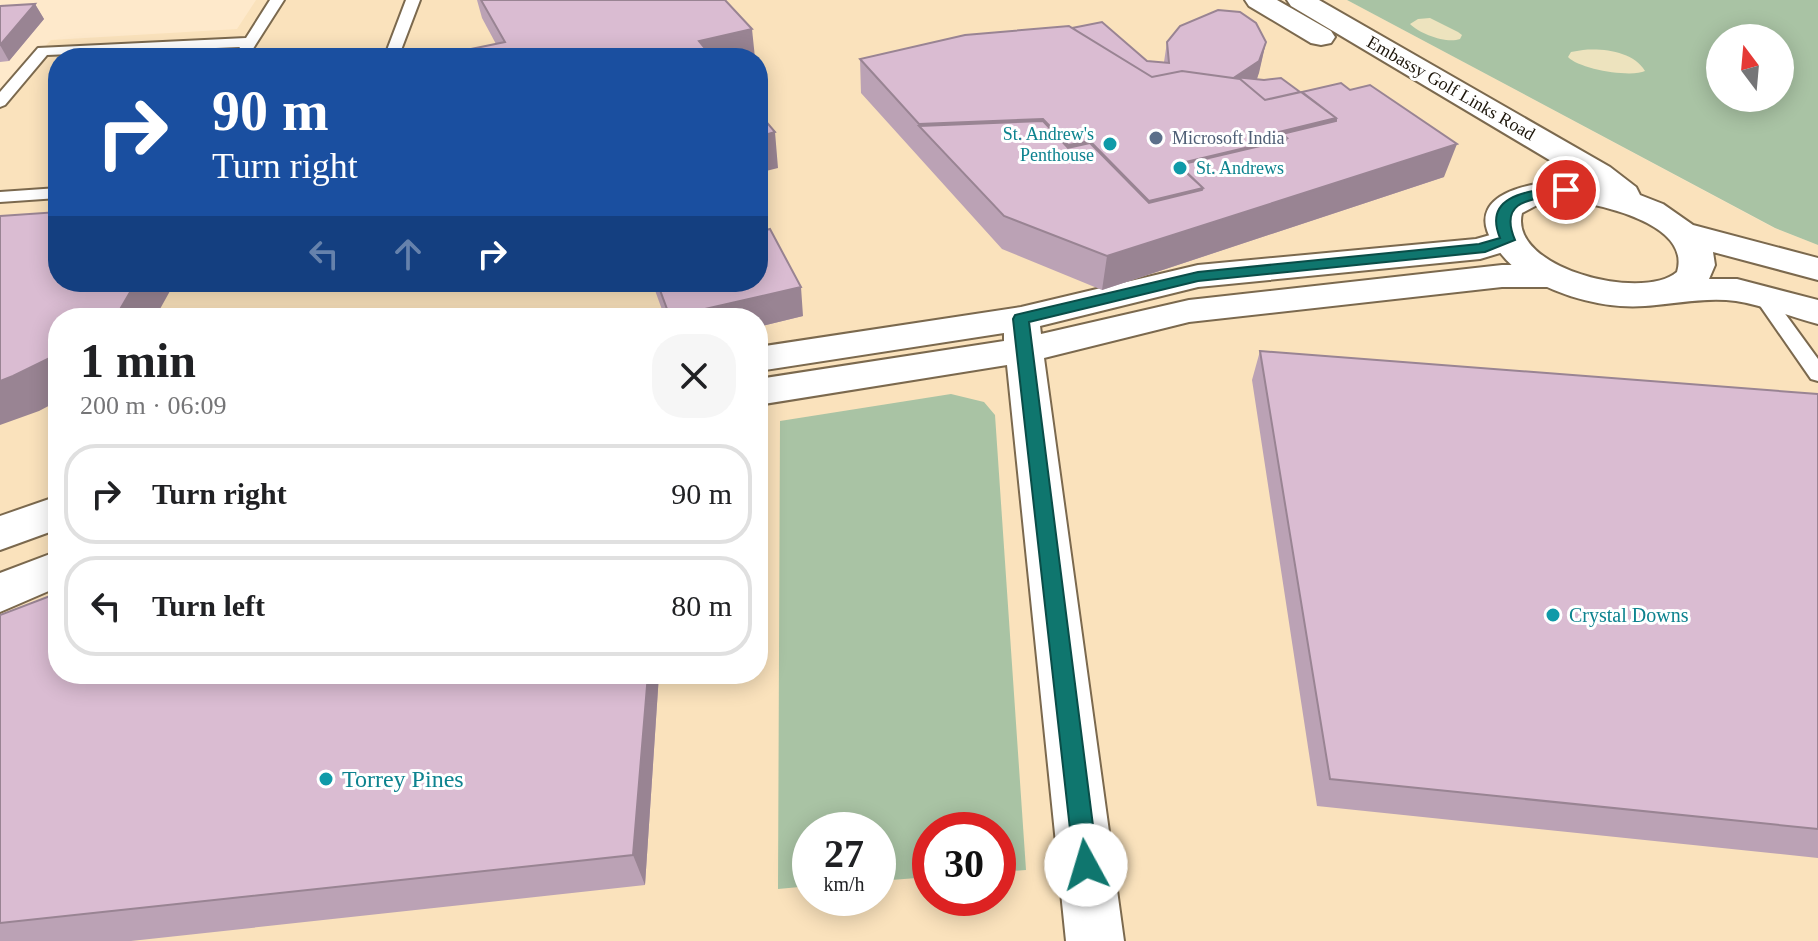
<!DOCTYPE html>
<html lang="en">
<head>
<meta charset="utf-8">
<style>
  body { margin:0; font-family:"Times New Roman",serif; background:#f6f6f6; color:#202124; height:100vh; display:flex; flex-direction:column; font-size:30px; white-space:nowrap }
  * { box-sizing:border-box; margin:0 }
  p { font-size:26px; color:#757577 }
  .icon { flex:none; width:44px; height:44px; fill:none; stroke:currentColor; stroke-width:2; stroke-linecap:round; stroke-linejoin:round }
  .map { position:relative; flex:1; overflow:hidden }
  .drawer { position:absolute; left:48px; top:308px; width:720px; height:376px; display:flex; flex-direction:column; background:#fff; border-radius:32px; box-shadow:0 4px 20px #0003 }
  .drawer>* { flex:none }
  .banner { position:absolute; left:48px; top:48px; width:720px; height:244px; border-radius:32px; box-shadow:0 4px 20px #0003; background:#1a4fa0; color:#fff; overflow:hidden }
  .needle { width:52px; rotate:344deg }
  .fabs { position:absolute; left:1706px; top:24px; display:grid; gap:16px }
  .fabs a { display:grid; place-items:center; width:88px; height:88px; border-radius:50%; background:#fff; box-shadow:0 4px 20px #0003; font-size:40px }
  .speed { position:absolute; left:792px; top:812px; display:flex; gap:16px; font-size:40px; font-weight:700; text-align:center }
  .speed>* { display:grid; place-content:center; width:104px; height:104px; border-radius:50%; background:#fff; box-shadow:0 4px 20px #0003; line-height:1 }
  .speed small { font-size:20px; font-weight:400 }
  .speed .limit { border:12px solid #d22; background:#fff; color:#111 }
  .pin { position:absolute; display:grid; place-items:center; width:68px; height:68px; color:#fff; margin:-34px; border:4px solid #fff; border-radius:50%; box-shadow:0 2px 8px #0007 }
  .me { position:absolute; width:88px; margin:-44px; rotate:354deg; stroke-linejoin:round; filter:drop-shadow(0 0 6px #0008) }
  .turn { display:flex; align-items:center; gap:28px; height:168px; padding:0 32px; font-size:36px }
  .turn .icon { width:104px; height:104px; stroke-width:2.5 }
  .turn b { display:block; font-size:56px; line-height:68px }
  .lanes { display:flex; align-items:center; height:76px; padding:0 32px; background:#0003; justify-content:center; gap:40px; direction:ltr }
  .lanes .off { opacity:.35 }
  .round { display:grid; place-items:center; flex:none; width:84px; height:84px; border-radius:32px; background:#f6f6f6 }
  .overview { display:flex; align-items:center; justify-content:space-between; height:136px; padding:0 32px }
  h1 { font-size:48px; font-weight:700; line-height:60px }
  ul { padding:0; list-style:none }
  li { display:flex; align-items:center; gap:24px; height:100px; margin:0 16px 12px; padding:0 16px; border:4px solid #e0e0e0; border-radius:32px }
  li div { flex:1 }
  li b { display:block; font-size:30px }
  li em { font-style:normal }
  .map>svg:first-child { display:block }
  .built { fill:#fae2bc; fill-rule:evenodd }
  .green { fill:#a9c3a4; fill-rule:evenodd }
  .sand { fill:#ede3be }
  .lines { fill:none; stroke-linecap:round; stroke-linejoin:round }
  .lane-casing { stroke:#7b694e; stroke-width:4 }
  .street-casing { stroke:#7b694e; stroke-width:4 }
  .secondary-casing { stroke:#7b694e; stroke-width:4 }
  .lane { fill:#fff; fill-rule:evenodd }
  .street { fill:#fff; fill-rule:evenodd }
  .secondary { fill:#fff; fill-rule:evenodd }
  .wall { fill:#bba2b5 }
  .shaded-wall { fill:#998493 }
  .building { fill:#dabcd2; stroke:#998493; stroke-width:2 }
  .route { fill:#0f766e; stroke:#0a4d48; stroke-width:2 }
  .service-dot { fill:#5c6f8a; stroke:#fff; stroke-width:3 }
  .culture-dot { fill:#0f9aa8; stroke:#fff; stroke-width:3 }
  .labels { text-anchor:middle; stroke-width:6; stroke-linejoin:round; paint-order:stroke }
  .far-street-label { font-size:18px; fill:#1d160b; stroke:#fff }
  .far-culture-label { font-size:18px; fill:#0d838f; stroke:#fff; text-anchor:end }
  .far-service-label { font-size:18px; fill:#4e5e75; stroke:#fff; text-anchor:start }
  .culture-label { font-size:20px; fill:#0d838f; stroke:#fff; text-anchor:start }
  .near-culture-label { font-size:24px; fill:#0d838f; stroke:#fff; text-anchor:start }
</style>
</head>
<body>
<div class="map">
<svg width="1818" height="941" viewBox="0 0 1818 941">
  <rect width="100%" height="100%" fill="#fee9cb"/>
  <path class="built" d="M256 0H1347L1774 228 1818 245V941H0V94L51 40 237 29ZM58 58H758V282H58ZM58 318H758V674H58ZM810 830H878V898H810ZM930 830H998V898H930Z"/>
  <path class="green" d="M1347 0H1818V245L1775 228ZM1720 38H1780V98H1720Z
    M951 394 984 402 995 415 1026 870 998 872V830H930V877L878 881V830H810V886L778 889 780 421Z"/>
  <path class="sand" d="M1430 18 1458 32 1462 35 1460 39C1447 44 1420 34 1410 24L1418 19Z
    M1583 50C1604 48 1634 52 1645 71 1631 78 1579 69 1568 57L1571 52Z"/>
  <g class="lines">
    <g class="lane-casing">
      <path id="lane" d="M270 0H284L247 58H233L240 47 47 55 5 105 0 107V92L38 48 246 38Z
        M406 0H420L398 58H384Z
        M58 188V198L0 202V192Z
        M1763 291 1770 293 1818 359V381L1811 379 1754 297Z"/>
    </g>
    <g class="street-casing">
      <path id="street" d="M1508 230 1520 233 1525 240 1520 247 1480 259 1198 287 1040 326 1041 334 1189 300 1502 265H1553L1565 269 1571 276 1565 283 1553 287H1502L1189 322 1044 358 1124 941H1066L1007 365 758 405V379L1004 341V333L758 371V347L1021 307 1198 265 1476 239Z
        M58 496V529L0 550V516Z
        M58 551V587L0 612V573Z"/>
    </g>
    <g class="secondary-casing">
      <path id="secondary" d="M1245 0H1277L1331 31 1335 37 1331 43 1321 45 1311 43 1249 6Z
        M1287 0H1319L1610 167 1636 187 1640 195 1663 204 1693 225 1818 258V280L1713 252 1715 265 1709 279H1737L1818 300V324C1791 317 1763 305 1736 301 1705 297 1675 304 1645 306 1606 309 1562 297 1528 277 1514 269 1503 258 1494 244 1456 187 1554 177 1588 183L1291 6ZM1566 200C1598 204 1692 223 1677 272 1642 302 1508 268 1522 213L1541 203Z"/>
    </g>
    <use href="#lane" class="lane"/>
    <use href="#street" class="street"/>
    <use href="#secondary" class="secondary"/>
  </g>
  <path class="wall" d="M477 0H725L496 44 482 18Z
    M35 4 44 19 9 61 0 62V6Z
    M1167 42H1266L1257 79 1300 92 1444 177 1102 290 1002 249 861 93 860 59 1147 61 1164 62Z
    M652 282H758L803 316 758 327V318H665Z
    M1260 351 1818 394V858L1317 806 1252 380Z
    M0 615 659 674 645 885 131 941H0Z"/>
  <path class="shaded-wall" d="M35 4 44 19 9 61 0 45Z
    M752 29 755 58H701L699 41Z
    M1266 42 1259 73 1252 92 1235 77Z
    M1336 118 1326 153 1143 237 1149 201 1177 164 1279 132Z
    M775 132 778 168 758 173V137Z
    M1090 141 1086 176 1065 181 1068 145Z
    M1457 144 1444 177 1102 290 1107 256Z
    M136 282H175L155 318H115Z
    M801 287 803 316 758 327V318H670Z
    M58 354V401L39 411 0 425V381Z
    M648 674H659L645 885 633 855Z"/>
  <path class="building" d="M481 0H725L752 29 699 41 713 58H438L437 56 505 42Z
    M35 4 0 45V6Z
    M1218 10 1240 12 1256 23 1266 42 1259 61 1235 77 1264 80 1281 78 1300 92 1265 100 1240 79 1182 71 1152 77 1072 28 1102 22 1147 61 1169 63 1167 42 1180 26Z
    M1069 26 1152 77 1182 71 1240 79 1265 100 1301 92 1336 118 1279 132 1287 138 1177 164 1203 188 1149 201 1090 141 1068 145 1043 119 919 124 860 59 965 35Z
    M1341 83 1350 90 1370 85 1457 144 1107 256 1004 216 919 126 1043 121 1068 148 1090 143 1149 203 1202 190 1203 188 1179 165 1286 140 1287 138 1282 134 1336 121V118L1302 92Z
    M758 112 775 132 758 137Z
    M58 212V282H136L115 318H58V354L13 376 0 381V216Z
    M770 229 801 287 670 317 657 282H758V232Z
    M1260 351 1818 394V829L1330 779Z
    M58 593V674H648L633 855 0 923V615Z"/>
  <path class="route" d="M1566 186 1573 190 1571 193C1540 200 1496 195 1515 240L1485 252 1198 281 1029 322 1098 865 1095 873 1086 876 1078 873 1074 865 1013 319 1015 315 1198 272 1479 244 1500 238C1481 192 1535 191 1566 186Z"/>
  <circle class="service-dot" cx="1156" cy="138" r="8"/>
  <g class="culture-dot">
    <circle cx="1110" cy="144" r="8"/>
    <circle cx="1180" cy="168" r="8"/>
    <circle cx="1553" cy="615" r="8"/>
    <circle cx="326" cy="779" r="8"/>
  </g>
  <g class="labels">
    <g class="far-street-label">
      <text transform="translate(1451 88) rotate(30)" y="6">Embassy Golf Links Road</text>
    </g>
    <g class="far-culture-label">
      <text x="1094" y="140">St. Andrew's<tspan x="1094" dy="21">Penthouse</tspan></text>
      <text x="1196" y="174" text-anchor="start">St. Andrews</text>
    </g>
    <g class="far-service-label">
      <text x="1172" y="144">Microsoft India</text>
    </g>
    <g class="culture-label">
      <text x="1569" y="622">Crystal Downs</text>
    </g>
    <g class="near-culture-label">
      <text x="342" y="787">Torrey Pines</text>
    </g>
  </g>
</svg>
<div class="fabs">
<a><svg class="needle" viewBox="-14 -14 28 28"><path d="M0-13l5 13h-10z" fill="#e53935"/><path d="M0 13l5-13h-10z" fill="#757577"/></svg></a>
</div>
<div class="speed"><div>27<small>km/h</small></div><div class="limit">30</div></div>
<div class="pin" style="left:1566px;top:190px;background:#d93025"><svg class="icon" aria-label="arrive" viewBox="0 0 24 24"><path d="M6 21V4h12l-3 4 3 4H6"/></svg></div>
<svg class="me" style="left:1086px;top:865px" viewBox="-20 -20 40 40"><circle r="19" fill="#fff"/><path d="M0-13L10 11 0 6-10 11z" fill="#0f766e"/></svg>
<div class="banner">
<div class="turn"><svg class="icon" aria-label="right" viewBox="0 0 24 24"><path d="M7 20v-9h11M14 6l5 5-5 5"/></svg><div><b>90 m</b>Turn right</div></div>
<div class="lanes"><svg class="icon off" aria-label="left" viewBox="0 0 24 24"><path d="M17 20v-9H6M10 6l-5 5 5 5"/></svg><svg class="icon off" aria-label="ahead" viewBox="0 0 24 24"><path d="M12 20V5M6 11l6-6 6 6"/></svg><svg class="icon" aria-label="right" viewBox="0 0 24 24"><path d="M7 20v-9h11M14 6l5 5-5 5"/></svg></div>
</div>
<section class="drawer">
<div class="overview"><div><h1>1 min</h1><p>200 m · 06:09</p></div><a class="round"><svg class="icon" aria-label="close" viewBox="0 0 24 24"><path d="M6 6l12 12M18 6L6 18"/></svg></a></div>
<ul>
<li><svg class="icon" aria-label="right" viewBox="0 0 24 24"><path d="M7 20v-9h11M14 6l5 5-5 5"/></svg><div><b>Turn right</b></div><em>90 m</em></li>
<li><svg class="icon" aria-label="left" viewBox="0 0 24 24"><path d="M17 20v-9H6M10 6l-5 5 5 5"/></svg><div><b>Turn left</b></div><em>80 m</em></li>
</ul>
</section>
</div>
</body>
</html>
